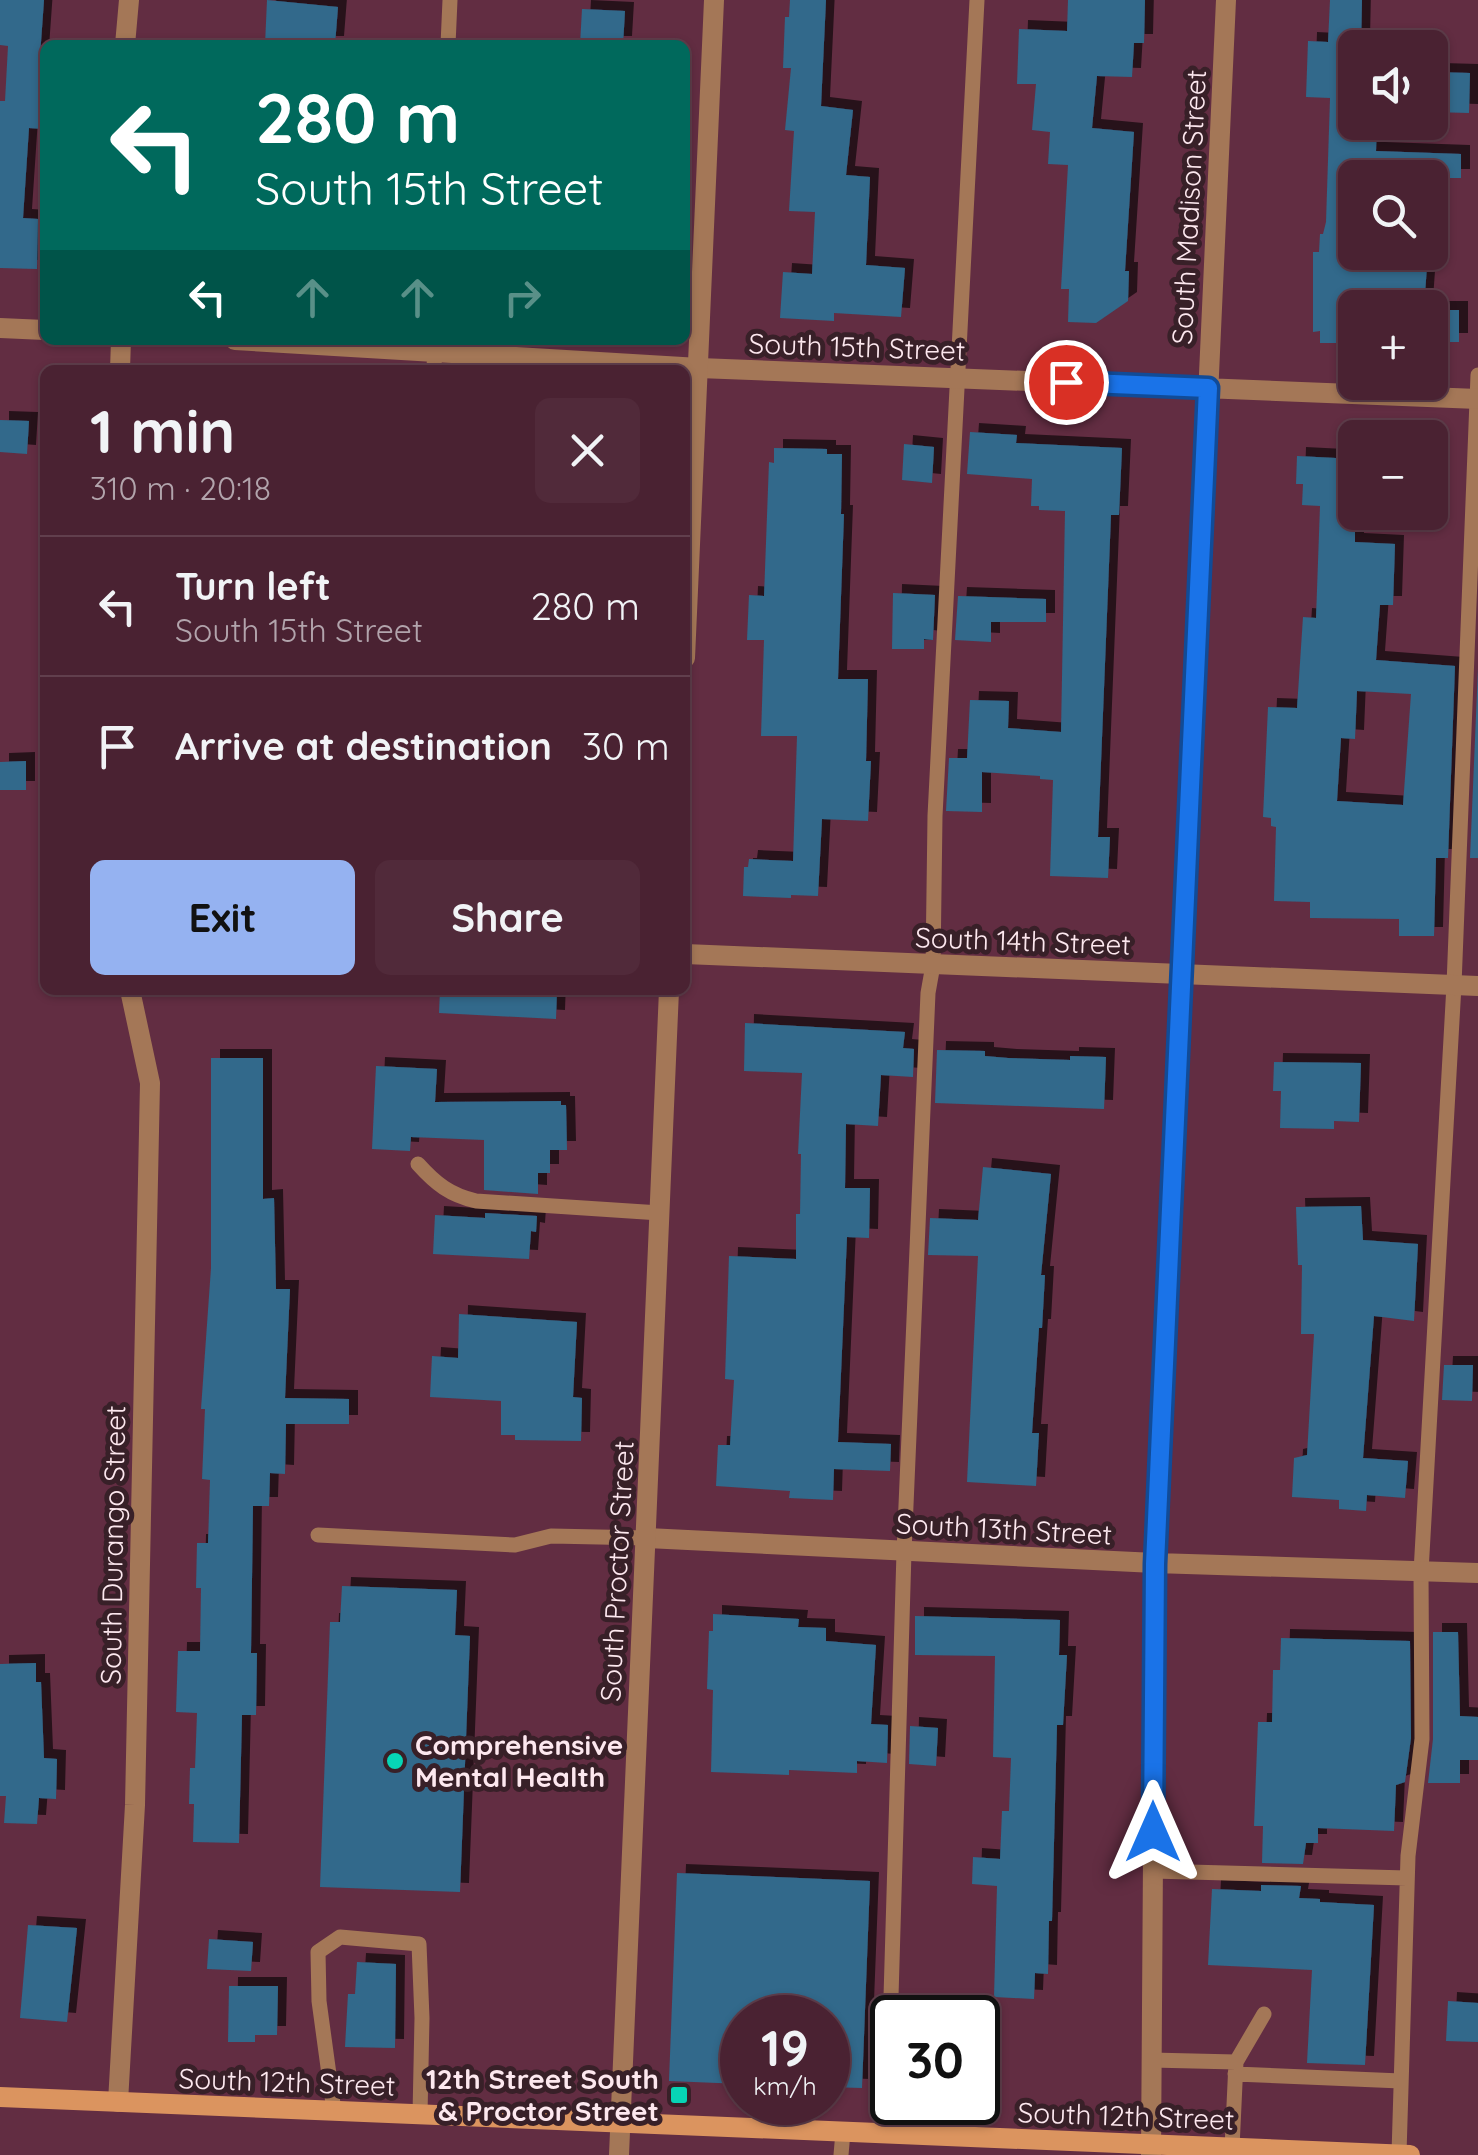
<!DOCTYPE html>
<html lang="en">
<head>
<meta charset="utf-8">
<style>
  body { margin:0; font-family:Quicksand,sans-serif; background:#512a3a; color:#f1f3f6; height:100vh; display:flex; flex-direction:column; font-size:38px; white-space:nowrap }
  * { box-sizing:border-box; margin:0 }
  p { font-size:32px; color:#b2a4ac }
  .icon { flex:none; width:55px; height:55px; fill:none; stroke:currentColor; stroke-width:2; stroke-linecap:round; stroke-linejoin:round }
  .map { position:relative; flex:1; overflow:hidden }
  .sheet { position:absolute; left:40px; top:365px; width:650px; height:630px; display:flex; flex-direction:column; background:#4a2232; border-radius:15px; box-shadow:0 2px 8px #0004,0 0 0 2px #613f4d }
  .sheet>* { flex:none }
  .banner { position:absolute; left:40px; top:40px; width:650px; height:305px; border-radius:15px; box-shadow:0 2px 8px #0004,0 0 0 2px #613f4d; background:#00695c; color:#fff; overflow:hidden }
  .fabs { position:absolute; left:1338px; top:30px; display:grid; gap:20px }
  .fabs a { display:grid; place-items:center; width:110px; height:110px; border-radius:15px; background:#4a2232; box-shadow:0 2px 8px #0004,0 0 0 2px #613f4d; font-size:50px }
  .speed { position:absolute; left:720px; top:1995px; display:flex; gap:20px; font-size:50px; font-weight:700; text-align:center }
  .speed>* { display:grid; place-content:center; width:130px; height:130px; border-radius:50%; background:#4a2232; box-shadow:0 2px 8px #0004,0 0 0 2px #613f4d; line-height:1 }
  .speed small { font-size:25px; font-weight:400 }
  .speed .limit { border:5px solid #111; border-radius:15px; background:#fff; color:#111 }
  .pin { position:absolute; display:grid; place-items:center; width:85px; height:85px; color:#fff; margin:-42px; border:5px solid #fff; border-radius:50%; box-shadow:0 2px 10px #0007 }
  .me { position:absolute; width:110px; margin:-55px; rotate:0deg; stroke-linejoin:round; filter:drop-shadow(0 0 8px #0008) }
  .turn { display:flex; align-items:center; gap:35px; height:210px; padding:0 50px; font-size:45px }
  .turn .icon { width:130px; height:130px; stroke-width:2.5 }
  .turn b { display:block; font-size:70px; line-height:85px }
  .lanes { display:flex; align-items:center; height:95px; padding:0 50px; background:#0003; justify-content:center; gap:50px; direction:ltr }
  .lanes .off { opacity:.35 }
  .round { display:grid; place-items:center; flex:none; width:105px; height:105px; border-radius:15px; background:#512a3a }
  .headline { display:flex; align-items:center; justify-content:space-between; height:170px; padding:0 50px }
  h1 { font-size:60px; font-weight:700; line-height:75px }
  .action { display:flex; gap:20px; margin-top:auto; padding:20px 50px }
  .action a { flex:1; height:115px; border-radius:15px; background:#95b2f1; color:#111; font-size:40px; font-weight:700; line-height:115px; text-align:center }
  .action a+a { background:#512a3a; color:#f1f3f6 }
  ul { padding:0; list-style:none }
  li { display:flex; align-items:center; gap:30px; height:140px; padding:0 50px; border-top:2px solid #613f4d }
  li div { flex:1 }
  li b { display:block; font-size:38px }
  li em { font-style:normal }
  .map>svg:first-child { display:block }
  .building { fill:#30698b; fill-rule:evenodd; filter:url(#shadow) }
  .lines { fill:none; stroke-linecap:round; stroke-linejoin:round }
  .service { stroke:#a47757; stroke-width:15 }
  .minor { stroke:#a47757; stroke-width:20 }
  .tertiary { stroke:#a47757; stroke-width:20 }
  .secondary { stroke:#db945f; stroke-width:20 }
  .route-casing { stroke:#114b97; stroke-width:25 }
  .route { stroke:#1a73e8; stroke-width:18 }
  .poi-dot { fill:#07d5b6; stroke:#382028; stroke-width:4 }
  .labels { text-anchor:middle; stroke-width:10; stroke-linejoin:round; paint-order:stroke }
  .street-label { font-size:28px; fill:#fde8ef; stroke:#382028 }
  .poi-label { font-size:28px; font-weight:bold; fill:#fde8ef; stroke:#382028; text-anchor:start }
</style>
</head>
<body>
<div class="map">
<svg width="1478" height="2155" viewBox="0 0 1478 2155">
  <defs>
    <filter id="shadow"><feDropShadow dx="9" dy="-9" stdDeviation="0" flood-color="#0009"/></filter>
  </defs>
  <rect width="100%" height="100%" fill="#622d42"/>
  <path class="building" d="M0 0H44L39 70H45L43 129 29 128 23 218 38 219 37 269 0 268V101H5L8 46 0 45Z
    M267 0 338 7 335 45H265Z
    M790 0H826L821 106 853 110 846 175 870 177 866 265 905 268 901 317 834 313V321L780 318 783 272 812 274 815 212 789 211 794 131 785 130 791 68H783L785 17H789Z
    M1068 0H1145L1144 43H1134L1132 77 1097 76 1092 128 1134 132 1125 271H1129L1128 301 1096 323 1068 322 1069 289H1061L1068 165 1048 164 1050 132 1032 130 1036 84H1017L1019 29 1067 31Z
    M1330 0H1362L1361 48H1355V122H1377L1376 151 1461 154V178H1355V252H1428L1424 308H1355V343H1320V331L1313 332V252H1319L1320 234H1323L1326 222 1330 98 1306 97 1308 41 1328 42Z
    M582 9 625 11 623 45H580Z
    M1434 72 1470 73 1469 113 1433 112Z
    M1430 310H1459V342H1430Z
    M0 420 29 421 27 454 0 452Z
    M970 432 1017 435 1016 443 1122 448 1119 515H1111L1098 837H1110L1108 878 1050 876 1053 780 1040 779V776L982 772V812L946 811 949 758H967L970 700 1009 701 1008 728 1061 732 1065 511 1039 510V506H1031L1032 479 967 474Z
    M904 444 934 447 932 483 902 480Z
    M774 448 827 449V454H842L841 514H844L838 679H868L866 761H871L868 821 822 819 818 896 791 895V898L743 896 744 867H748L749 859 793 861 797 736H761L764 640H747L749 595 764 596 769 462 774 463Z
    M1297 456 1355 459V542L1395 544 1393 605H1380L1376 660 1455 666 1448 858H1436L1434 936H1399V919L1310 918V902L1274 901 1276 827 1271 826V818L1263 817 1268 707 1297 708 1303 617 1316 618 1320 506 1302 505 1303 484H1296ZM1357 691 1411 694 1403 805 1337 801 1341 738 1355 739Z
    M893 593 935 595 933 640 924 639V649H892Z
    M958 596 1046 599V622H991V642L955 640Z
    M1478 668V858H1470Z
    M26 761V790H0V762Z
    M440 990H557L556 1019 439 1013Z
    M745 1023 905 1032 903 1048 914 1049 913 1077 881 1075 878 1126 846 1124 845 1188H870L869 1238 847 1237 838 1442 891 1444 890 1471 834 1469 833 1500 789 1498 790 1491 716 1486 718 1445H730L734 1380 725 1379 729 1256 796 1259V1214H800L801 1154H798L802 1073 744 1071Z
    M937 1050 985 1051V1056L1008 1058 1070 1060V1056L1106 1057 1104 1109 935 1103Z
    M211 1058H263V1199L274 1198 276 1289H290L285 1398 349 1399V1424H286L285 1474 270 1473 269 1506H253L251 1653H257L256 1715H242L239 1843 193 1842 194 1804H189L190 1768H195L197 1713 176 1712 178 1651H200L201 1588H196L197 1543H208L210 1480 202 1479 205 1409H201L211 1268Z
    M1274 1062 1361 1063 1359 1122 1334 1121V1129L1280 1128 1281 1091H1273Z
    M376 1066 437 1069 435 1102 561 1101V1105H566L567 1150H550V1173H538V1194L484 1190V1140L411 1137 410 1151 372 1149Z
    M983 1167 1051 1174 1041 1275H1045L1042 1328H1039L1032 1433H1039L1036 1486 967 1482 978 1256 928 1255 930 1218 978 1220Z
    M1361 1206 1363 1240 1418 1244 1414 1321 1374 1316 1363 1458 1408 1461 1405 1498 1367 1495 1366 1511 1339 1509V1500L1292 1497 1294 1458 1307 1455 1314 1334H1301L1302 1265H1298L1296 1207Z
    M485 1213 537 1216 536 1232 531 1231 529 1259 433 1254 435 1215 485 1218Z
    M459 1314 577 1322 573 1397 582 1398 581 1441 515 1440V1435H501V1401L430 1397 432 1356 458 1358Z
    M1444 1365H1473L1472 1401 1442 1400Z
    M342 1586 457 1590 455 1635 470 1636 460 1892 320 1887 330 1622H340Z
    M713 1614 799 1619 798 1627 826 1628V1641L876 1645 871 1724 888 1725 887 1763 857 1761V1773L789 1770V1775L711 1772 713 1690 707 1689 709 1631H713Z
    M915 1616 1060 1620 1059 1655H1067L1063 1725H1057L1052 1921H1049L1048 1974 1035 1973 1034 1999 994 1997 997 1886 972 1884 973 1857 1000 1859 1002 1811H1009L1011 1758 993 1757 995 1656 915 1655Z
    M1433 1632H1458L1460 1716 1478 1717V1760H1460V1783H1428L1433 1739Z
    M1281 1638 1410 1641 1411 1738 1405 1782 1396 1785 1394 1831 1318 1828V1843H1306L1303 1864 1262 1863 1263 1826H1254L1258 1722H1272L1273 1670H1280Z
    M36 1663V1682H41L44 1758 57 1759 56 1799 39 1798 37 1824 4 1823 6 1796H0V1664Z
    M910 1726 938 1728 936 1766 909 1764Z
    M677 1873 870 1881 862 2088 828 2087V2018H742V2084L669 2081Z
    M1261 1885 1301 1886 1299 1898 1320 1899V1902L1374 1905 1365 2065 1307 2063 1312 1970 1208 1965 1212 1889 1261 1891Z
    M28 1925 77 1928 67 2022 20 2018Z
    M209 1939 253 1942 251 1971 207 1969Z
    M357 1962 396 1964 395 2048 345 2047 348 1994H355Z
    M229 1986H278L277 2035H255V2042H228Z
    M1448 2001 1478 2003V2042L1446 2041Z"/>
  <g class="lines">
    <path class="service" d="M448 45 450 0
      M434 370 435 340
      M418 1164C436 1184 450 1195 476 1201L660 1213
      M318 1535 515 1545 551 1536 647 1538
      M1153 1871 1407 1878
      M1151 2060 1236 2062 1232 2148
      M1236 2062 1264 2014
      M1235 2074 1401 2081
      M334 2111 319 2001 318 1952 340 1937 419 1944 422 2018 420 2115
      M887 2134 904 1552 928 993 933 965 935 816 977 0
      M1399 2154 1408 1856 1422 1739 1421 1572 1454 985 1478 375
      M841 2155 843 2132"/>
    <path class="minor" d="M125 45 129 0
      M0 328 45 330
      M235 340 699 368 1478 399
      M120 370 121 340
      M685 954 1478 986
      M647 1538 1155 1563 1478 1573
      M118 2102 135 1805 150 1083 130 990
      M1151 2155 1155 1563 1226 0"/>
    <path class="tertiary" d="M685 658 714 0
      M619 2155 669 990"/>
    <path class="secondary" d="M0 2097 1410 2155"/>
  </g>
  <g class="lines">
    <g class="route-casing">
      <path id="route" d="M1066 382 1208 388 1155 1564 1153 1832"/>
    </g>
    <use href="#route" class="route"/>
  </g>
  <g class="poi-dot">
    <circle cx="395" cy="1761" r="10"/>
    <rect x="669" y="2085" width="20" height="20" rx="5"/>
  </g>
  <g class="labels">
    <g class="street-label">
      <text transform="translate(1189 207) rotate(-87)" y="10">South Madison Street</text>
      <text transform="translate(857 347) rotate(2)" y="10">South 15th Street</text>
      <text transform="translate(1023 941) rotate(2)" y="10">South 14th Street</text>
      <text transform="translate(1004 1529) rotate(3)" y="10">South 13th Street</text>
      <text transform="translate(113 1545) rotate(-89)" y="10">South Durango Street</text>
      <text transform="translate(617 1571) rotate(-87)" y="10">South Proctor Street</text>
      <text transform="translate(287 2082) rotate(2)" y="10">South 12th Street</text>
      <text transform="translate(1126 2116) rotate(2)" y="10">South 12th Street</text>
    </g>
    <g class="poi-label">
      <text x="415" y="1755">Comprehensive<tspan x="415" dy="32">Mental Health</tspan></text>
      <text x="659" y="2089" text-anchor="end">12th Street South<tspan x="659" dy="32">&amp; Proctor Street</tspan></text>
    </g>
  </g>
</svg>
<div class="fabs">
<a><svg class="icon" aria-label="sound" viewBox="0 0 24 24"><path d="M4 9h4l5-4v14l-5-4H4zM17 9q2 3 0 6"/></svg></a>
<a><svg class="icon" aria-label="search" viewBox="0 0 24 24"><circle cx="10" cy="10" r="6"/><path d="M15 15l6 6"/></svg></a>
<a>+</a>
<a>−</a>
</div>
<div class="speed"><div>19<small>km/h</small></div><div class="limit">30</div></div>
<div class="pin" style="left:1066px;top:382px;background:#d93025"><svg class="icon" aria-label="arrive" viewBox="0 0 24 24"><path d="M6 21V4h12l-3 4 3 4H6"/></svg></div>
<svg class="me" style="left:1153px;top:1832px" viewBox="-20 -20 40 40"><path d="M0-17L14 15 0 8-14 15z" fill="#1a73e8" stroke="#fff" stroke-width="4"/></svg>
<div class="banner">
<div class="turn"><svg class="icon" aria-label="left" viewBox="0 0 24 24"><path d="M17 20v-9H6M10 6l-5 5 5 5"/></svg><div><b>280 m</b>South 15th Street</div></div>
<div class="lanes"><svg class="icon" aria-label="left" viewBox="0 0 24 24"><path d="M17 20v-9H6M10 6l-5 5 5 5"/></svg><svg class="icon off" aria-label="ahead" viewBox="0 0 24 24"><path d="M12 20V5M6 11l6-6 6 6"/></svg><svg class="icon off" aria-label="ahead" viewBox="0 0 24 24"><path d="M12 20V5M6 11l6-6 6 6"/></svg><svg class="icon off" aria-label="right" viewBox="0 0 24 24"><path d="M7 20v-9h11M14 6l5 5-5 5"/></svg></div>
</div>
<section class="sheet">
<div class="headline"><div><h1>1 min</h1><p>310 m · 20:18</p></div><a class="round"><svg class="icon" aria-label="close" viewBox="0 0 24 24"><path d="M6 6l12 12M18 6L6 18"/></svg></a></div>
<ul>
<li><svg class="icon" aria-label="left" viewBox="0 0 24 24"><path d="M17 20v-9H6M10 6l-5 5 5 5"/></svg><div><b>Turn left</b><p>South 15th Street</p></div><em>280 m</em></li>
<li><svg class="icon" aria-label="arrive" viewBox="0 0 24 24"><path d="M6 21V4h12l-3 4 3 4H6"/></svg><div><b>Arrive at destination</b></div><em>30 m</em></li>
</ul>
<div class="action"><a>Exit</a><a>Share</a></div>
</section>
</div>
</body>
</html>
